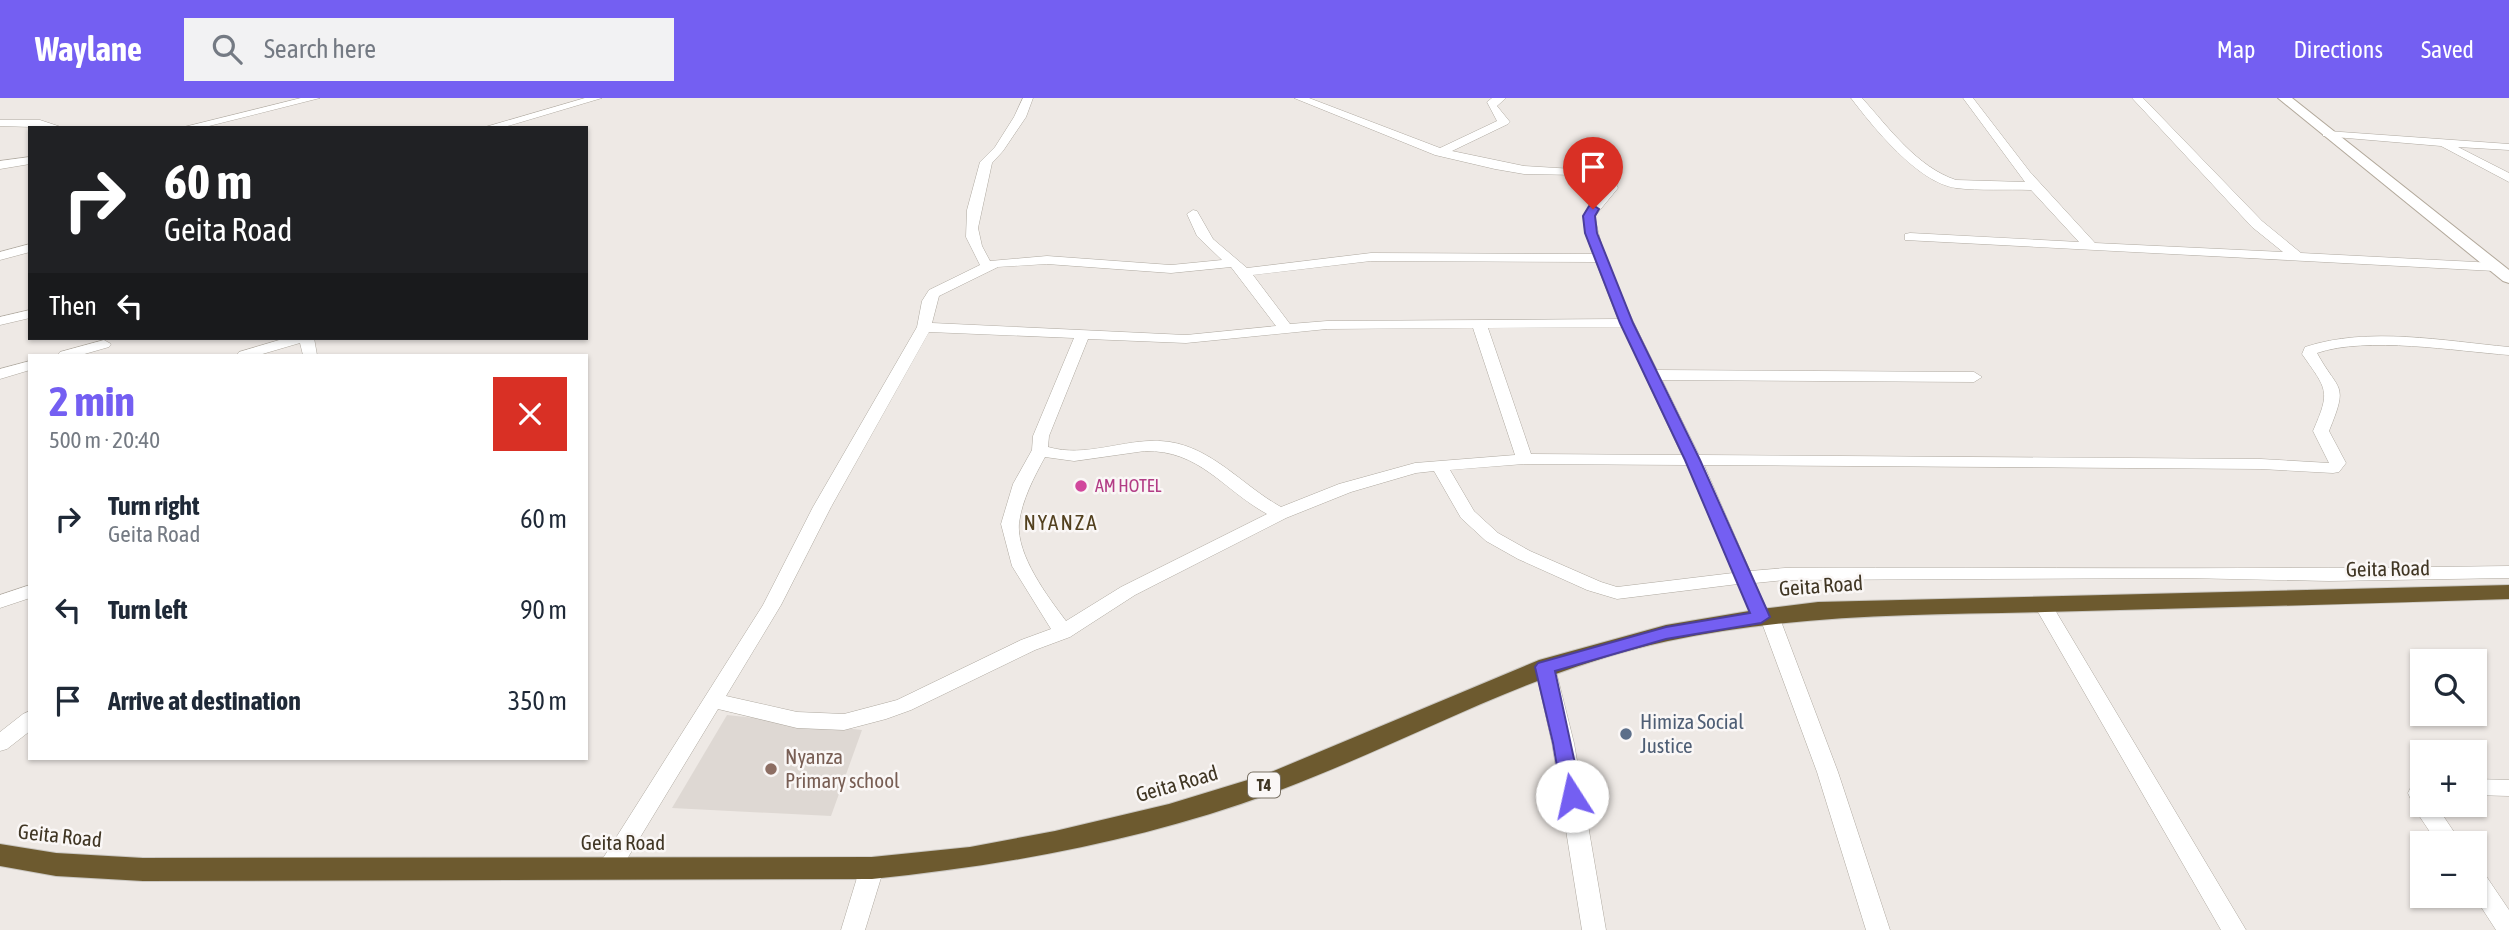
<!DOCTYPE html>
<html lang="en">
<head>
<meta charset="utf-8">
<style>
  body { margin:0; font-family:"Asap Condensed",sans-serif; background:#f2f2f3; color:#1f2937; height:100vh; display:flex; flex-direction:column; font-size:26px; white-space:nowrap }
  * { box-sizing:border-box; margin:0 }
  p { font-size:23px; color:#747a83 }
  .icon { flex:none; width:38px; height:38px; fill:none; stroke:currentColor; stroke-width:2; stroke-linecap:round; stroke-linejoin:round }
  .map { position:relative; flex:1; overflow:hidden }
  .details { position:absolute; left:28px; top:256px; width:560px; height:406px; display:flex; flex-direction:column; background:#fff; border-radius:0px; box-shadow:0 2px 5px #0004 }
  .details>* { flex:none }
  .top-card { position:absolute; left:28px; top:28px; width:560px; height:214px; border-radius:0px; box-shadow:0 2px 5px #0004; background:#202124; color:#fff; overflow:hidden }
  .fabs { position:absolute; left:2410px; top:551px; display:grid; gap:14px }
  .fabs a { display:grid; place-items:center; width:77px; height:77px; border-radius:0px; background:#fff; box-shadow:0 2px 5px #0004; font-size:35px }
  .pin { position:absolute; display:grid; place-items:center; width:60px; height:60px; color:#fff; margin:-72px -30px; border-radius:50% 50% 50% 0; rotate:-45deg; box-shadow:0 0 7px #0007 }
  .pin .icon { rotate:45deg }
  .me { position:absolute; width:77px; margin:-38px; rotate:350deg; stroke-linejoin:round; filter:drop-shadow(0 0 5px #0008) }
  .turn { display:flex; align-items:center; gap:24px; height:147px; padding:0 21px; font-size:32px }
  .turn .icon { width:91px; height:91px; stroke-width:2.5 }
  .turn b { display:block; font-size:49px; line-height:60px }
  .then { display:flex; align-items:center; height:66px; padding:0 21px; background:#0003; gap:14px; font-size:26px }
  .round { display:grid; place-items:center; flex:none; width:74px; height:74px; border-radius:0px; background:#f2f2f3 }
  .summary { display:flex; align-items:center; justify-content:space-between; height:119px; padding:0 21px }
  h1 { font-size:42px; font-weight:700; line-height:52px; color:#745ff2 }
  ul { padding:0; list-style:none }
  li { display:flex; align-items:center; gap:21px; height:91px; padding:0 21px }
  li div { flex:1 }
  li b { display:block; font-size:26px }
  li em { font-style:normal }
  header { display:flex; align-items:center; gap:42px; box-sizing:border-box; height:98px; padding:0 35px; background:#745ff2; color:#fff }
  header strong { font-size:33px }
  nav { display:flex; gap:38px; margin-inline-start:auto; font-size:24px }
  .search { width:490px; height:63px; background:#f2f2f3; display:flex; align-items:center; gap:18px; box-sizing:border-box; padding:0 24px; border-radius:0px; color:#747a83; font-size:26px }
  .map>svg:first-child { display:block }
  .built { fill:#ded8d3 }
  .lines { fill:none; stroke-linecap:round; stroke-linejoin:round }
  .street-casing { stroke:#afa9a0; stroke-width:1 }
  .secondary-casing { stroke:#b2a89a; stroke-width:2 }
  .highway-casing { stroke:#cac7c2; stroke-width:2 }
  .street { fill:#fff; fill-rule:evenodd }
  .secondary { fill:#fff; fill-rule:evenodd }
  .highway { fill:#6d5a2f; fill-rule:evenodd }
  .route { fill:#745ff2; stroke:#4b3e9d; stroke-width:2 }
  .hotel-dot { fill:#d1479c; stroke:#faf7f6; stroke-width:2.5 }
  .service-dot { fill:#5c6f8a; stroke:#faf7f6; stroke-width:2.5 }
  .education-dot { fill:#8d6e63; stroke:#faf7f6; stroke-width:2.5 }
  .labels { text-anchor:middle; stroke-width:5; stroke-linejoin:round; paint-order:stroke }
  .shield { fill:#faf7f6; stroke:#787063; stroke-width:2 }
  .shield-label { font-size:16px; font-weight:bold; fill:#403624 }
  .hotel-label { font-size:18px; fill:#b23c85; stroke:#faf7f6; text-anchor:start }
  .quarter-label { font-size:21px; letter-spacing:2px; fill:#53411f; stroke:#faf7f6 }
  .near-street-label { font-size:21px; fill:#403624; stroke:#faf7f6 }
  .near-service-label { font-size:21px; fill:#4e5e75; stroke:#faf7f6; text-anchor:start }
  .near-education-label { font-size:21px; fill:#785e54; stroke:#faf7f6; text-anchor:start }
</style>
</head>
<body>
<header>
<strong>Waylane</strong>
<div class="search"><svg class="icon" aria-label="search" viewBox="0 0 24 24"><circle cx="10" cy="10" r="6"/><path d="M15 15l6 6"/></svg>Search here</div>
<nav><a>Map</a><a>Directions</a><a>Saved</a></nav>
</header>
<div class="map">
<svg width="2509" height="832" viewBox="0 0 2509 832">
  <rect width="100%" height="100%" fill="#eee9e5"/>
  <path class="built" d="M727 617 862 632 831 718 672 710Z"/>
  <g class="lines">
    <g class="street-casing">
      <path id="street" d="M301 0H320L201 30H180Z
        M585 0H602L501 30H482Z
        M1023 0H1033L1026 19 1003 53 992 65 978 130 982 148 990 163 1047 158 1171 167 1222 162 1197 138 1187 116 1193 112 1197 113 1213 141 1247 170 1371 155 1593 156 1585 135 1583 118 1606 90 1604 85 1579 77 1524 76 1495 71 1435 57 1294 0H1309L1440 50 1497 23 1487 4 1492 0H1506L1497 8 1510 24 1508 26 1452 53 1524 68 1590 72 1613 80 1618 90 1595 118C1601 163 1637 231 1657 272L1974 274 1982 279 1974 284 1662 282 1699 357 2261 361 2329 365 2313 333C2331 292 2327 292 2302 256L2305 249C2368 228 2444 243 2509 249V257C2455 253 2367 238 2317 255 2339 295 2349 284 2329 333L2346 365 2339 374 2333 375 2261 371 1704 367 1750 473 1785 470C2026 469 2268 472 2509 468V480L2329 483 2185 480 1785 482 1755 485 1767 512 1776 513 1779 518 1838 674 1890 832H1866L1817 674 1762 525 1754 524 1738 486 1617 501 1587 492 1518 461 1486 443 1461 420 1434 373 1416 375 1351 394 1286 420 1135 497 1070 539 1035 552 911 612 886 621 844 632 797 630 718 611 616 779 608 781 600 779 596 772 600 765 763 507 813 409 917 229 922 203 929 192 980 167 966 139 967 112 980 64 995 49 1014 19ZM1371 163 1596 164 1618 221 1327 223 1290 226 1253 177ZM1047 166 1171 175 1231 169 1276 228 1186 237 932 225 939 198 998 169ZM1622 229 1682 357 1531 356 1488 230ZM1473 230 1515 357 1415 365 1339 386 1281 409C1241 387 1209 345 1160 343 1123 341 1086 360 1048 349L1049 338 1088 241 1186 245 1327 231ZM929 234 1074 240 1033 338 1032 352 1013 386 1001 426 1012 468 1051 531 1021 542 897 602 844 616 797 614 726 598 781 507 831 409ZM1145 353C1200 352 1222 391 1267 416L1121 489 1066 523C1048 499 1016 457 1019 425 1022 402 1034 379 1045 359L1074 363ZM1524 366 1687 367 1733 475 1617 489 1601 484 1530 453 1498 435 1474 413 1450 372Z
        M1851 0H1862C1889 30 1917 69 1956 82L2025 84 1963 0H1973L2030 74 2095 145 2283 154 2252 129 2132 0H2143L2262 123 2301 155 2495 165 2502 169 2495 173 1905 142V136L1910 135 2079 144 2031 92C2007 91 1980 93 1956 90 1918 85 1873 29 1851 0Z
        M0 22H40L64 30 0 28Z
        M2327 33 2509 46V52L2458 49 2509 75V84L2441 48 2323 38V34Z
        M30 59V66L0 71V63Z
        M30 146V154L0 162V154Z
        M30 212V220L0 227V219Z
        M286 240H314L317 257H303L300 245 259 257H237L239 254Z
        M104 242 111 246 109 249 81 257H58L60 254Z
        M30 263V272L0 281V271Z
        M30 487V500L0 510V497Z
        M2043 501 2050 503 2052 507 2246 832H2221L2034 507 2036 503Z
        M1545 562 1552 564 1555 569 1574 645 1606 832H1582L1552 645 1535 569 1538 564Z
        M30 613V633L7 651 0 653V634L23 616Z
        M2422 681V707H2436L2462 746H2438L2416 713 2408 695 2414 683Z
        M2474 681 2509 682V698L2474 697Z
        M872 761 880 763 884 770 865 832H841L860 770 864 763Z
        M2474 770 2482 772 2509 812V832H2496L2474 798Z"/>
    </g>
    <g class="secondary-casing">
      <path id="secondary" d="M2278 0H2292L2509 172V185L2503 183Z"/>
    </g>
    <g class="highway-casing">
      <path id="highway" d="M2509 487V501C2354 506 2200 510 2045 514 1917 517 1794 516 1668 543 1532 572 1412 642 1283 691 1151 741 1011 767 872 781L143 783 56 778 0 768V746L56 755 143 760 872 759 970 749 1055 733 1169 706 1264 677 1539 562 1666 527 1761 511 1818 504Z"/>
    </g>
    <use href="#street" class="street"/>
    <use href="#secondary" class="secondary"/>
    <use href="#highway" class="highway"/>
  </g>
  <path class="route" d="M1593 107 1599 111 1595 118 1597 135 1633 225 1700 362 1770 519 1761 525 1666 541 1555 573 1582 698 1579 703 1572 706 1565 703 1562 698 1553 645 1535 569 1538 565 1666 529 1750 515 1685 362 1620 225 1585 135 1583 118 1589 108Z"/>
  <circle class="hotel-dot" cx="1081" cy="388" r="7"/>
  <circle class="service-dot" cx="1626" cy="636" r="7"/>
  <circle class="education-dot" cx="771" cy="671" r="7"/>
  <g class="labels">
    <rect class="shield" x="1248" y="674.5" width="32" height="25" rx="5"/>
    <g class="shield-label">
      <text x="1264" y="693">T4</text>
    </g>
    <g class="hotel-label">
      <text x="1095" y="394">AM HOTEL</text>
    </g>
    <g class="quarter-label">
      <text x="1061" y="432">NYANZA</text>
    </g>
    <g class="near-street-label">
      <text transform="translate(2388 471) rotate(-1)" y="7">Geita Road</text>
      <text transform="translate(1821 488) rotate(-4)" y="7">Geita Road</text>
      <text transform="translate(1177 686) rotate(-16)" y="7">Geita Road</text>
      <text transform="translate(60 738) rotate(6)" y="7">Geita Road</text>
      <text x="623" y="752">Geita Road</text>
    </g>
    <g class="near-service-label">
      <text x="1640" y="631">Himiza Social<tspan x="1640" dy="24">Justice</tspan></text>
    </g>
    <g class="near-education-label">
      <text x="785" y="666">Nyanza<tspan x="785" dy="24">Primary school</tspan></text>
    </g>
  </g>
</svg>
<div class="fabs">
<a><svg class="icon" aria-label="search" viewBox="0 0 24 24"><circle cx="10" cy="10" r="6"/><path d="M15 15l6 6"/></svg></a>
<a>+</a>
<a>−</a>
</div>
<div class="pin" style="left:1593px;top:111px;background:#d93025"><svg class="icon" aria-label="arrive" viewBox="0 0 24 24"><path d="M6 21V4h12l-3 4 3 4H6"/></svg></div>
<svg class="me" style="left:1572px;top:698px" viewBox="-20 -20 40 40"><circle r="19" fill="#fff"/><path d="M0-13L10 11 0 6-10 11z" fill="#745ff2"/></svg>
<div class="top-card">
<div class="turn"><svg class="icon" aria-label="right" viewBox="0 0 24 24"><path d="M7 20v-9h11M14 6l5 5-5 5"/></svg><div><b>60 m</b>Geita Road</div></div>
<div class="then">Then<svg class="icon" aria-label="left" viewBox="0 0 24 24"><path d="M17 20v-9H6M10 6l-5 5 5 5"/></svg></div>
</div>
<section class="details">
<div class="summary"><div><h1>2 min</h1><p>500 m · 20:40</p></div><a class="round" style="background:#d93025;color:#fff"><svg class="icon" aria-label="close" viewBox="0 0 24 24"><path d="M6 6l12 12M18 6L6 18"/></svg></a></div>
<ul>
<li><svg class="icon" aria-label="right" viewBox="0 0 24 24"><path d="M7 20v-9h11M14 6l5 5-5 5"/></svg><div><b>Turn right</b><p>Geita Road</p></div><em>60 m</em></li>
<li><svg class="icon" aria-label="left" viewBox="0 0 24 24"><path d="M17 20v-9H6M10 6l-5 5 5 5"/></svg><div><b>Turn left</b></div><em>90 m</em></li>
<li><svg class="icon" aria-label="arrive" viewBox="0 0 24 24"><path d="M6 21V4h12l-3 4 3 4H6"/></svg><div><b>Arrive at destination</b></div><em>350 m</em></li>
</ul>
</section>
</div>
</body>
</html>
